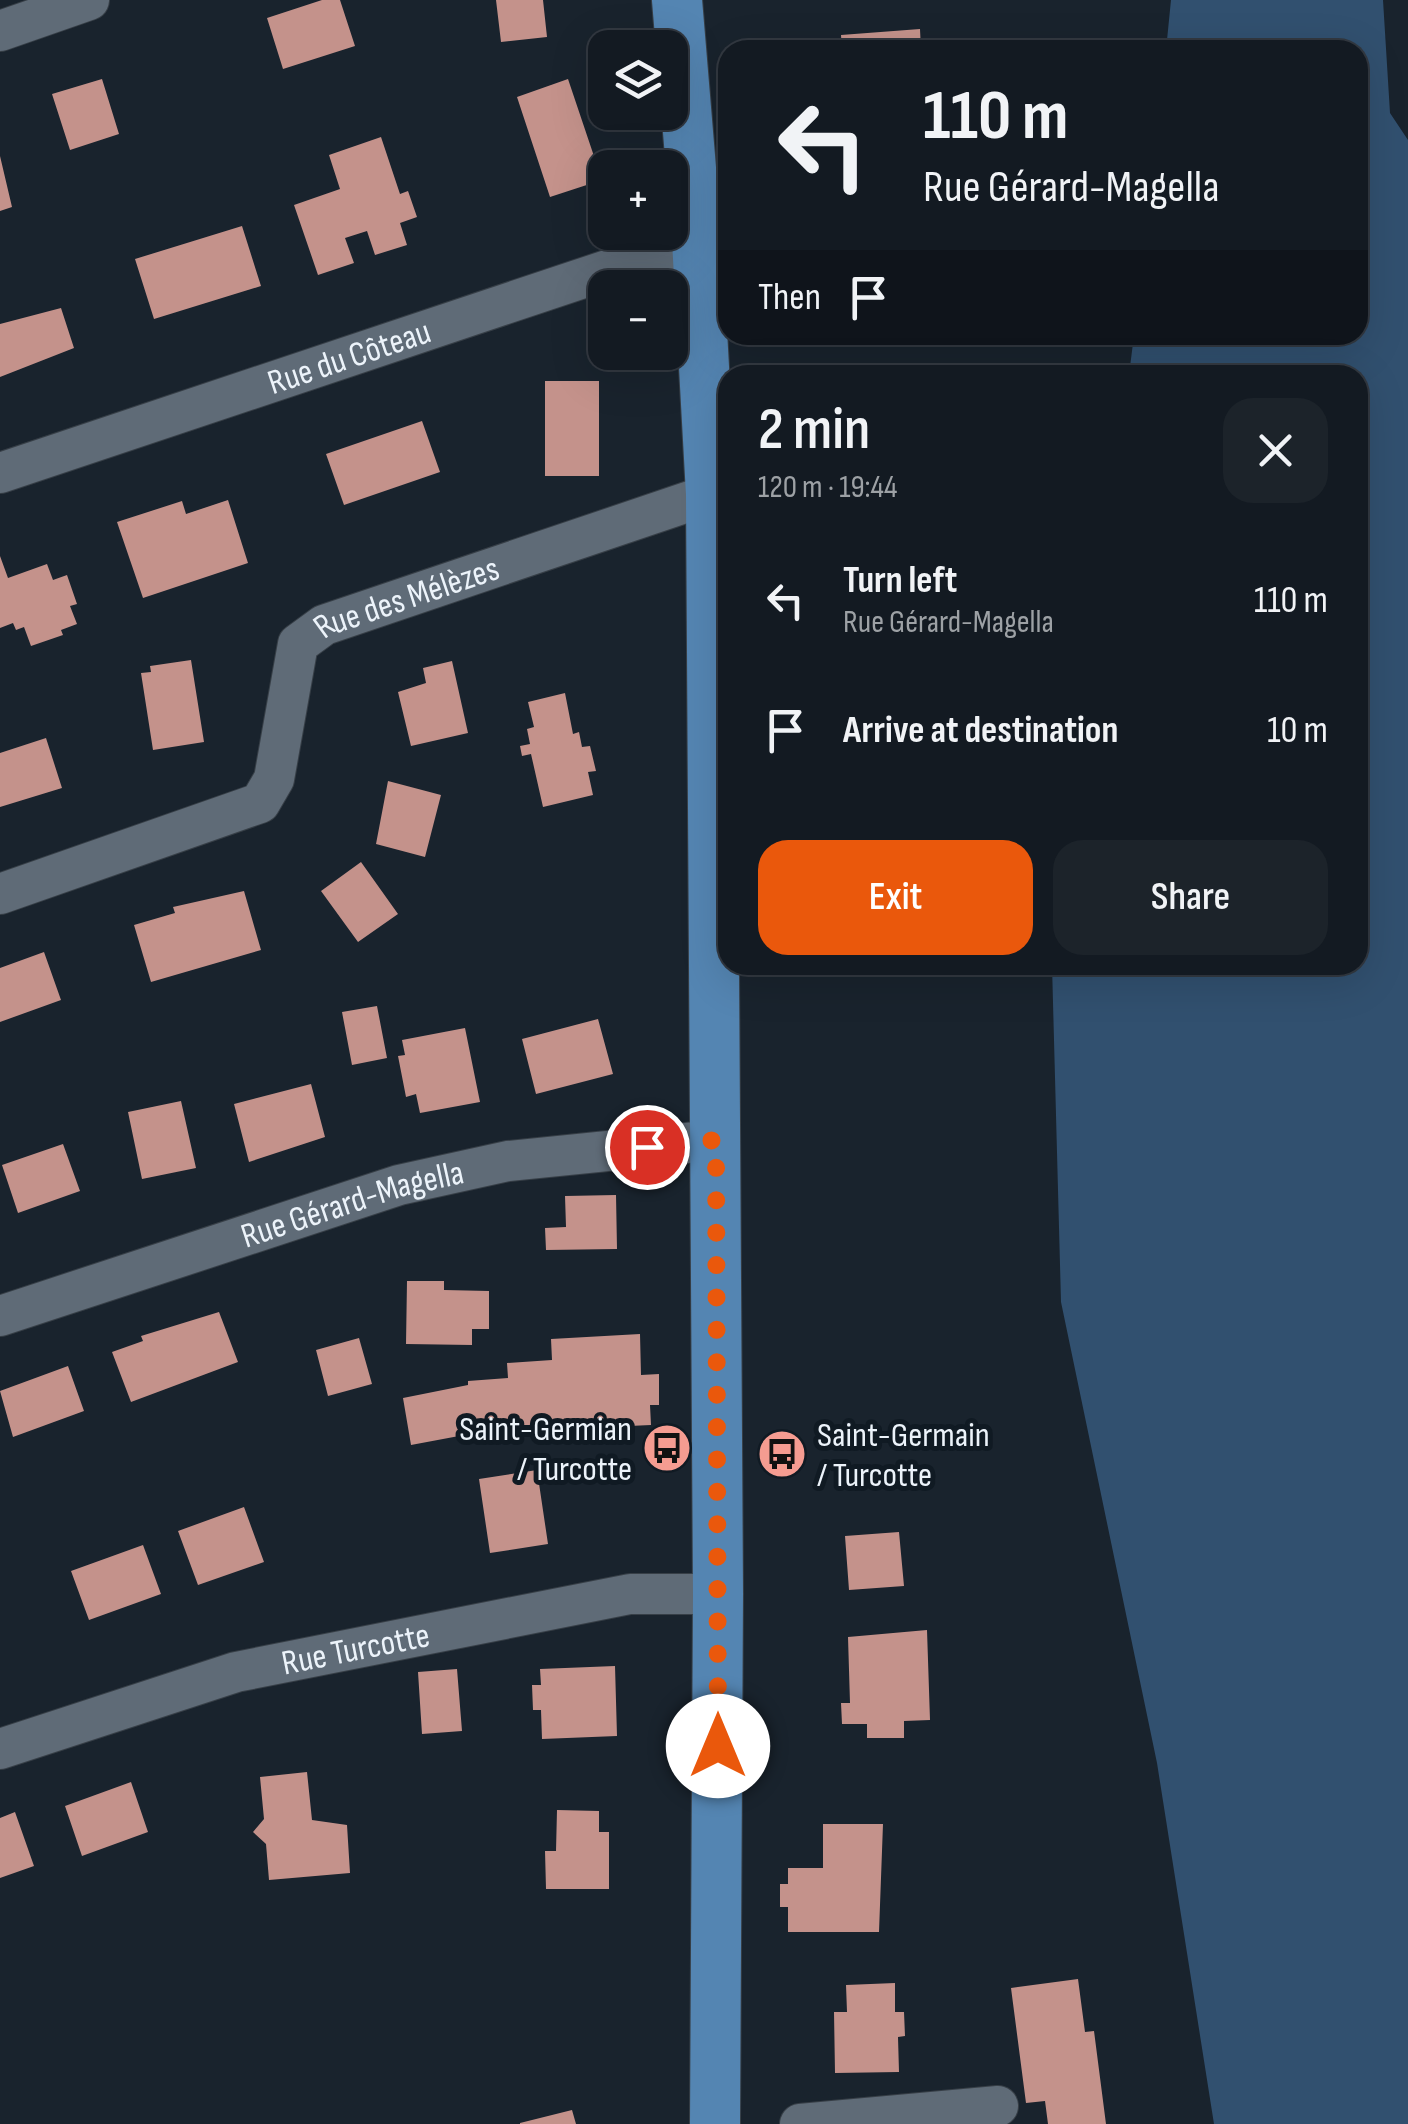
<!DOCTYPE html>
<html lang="en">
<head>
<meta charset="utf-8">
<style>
  body { margin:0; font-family:"Sofia Sans Condensed",sans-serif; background:#1c232a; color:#f1f3f6; height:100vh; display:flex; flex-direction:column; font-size:38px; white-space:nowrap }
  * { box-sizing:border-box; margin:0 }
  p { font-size:32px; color:#9da1a5 }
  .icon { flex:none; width:55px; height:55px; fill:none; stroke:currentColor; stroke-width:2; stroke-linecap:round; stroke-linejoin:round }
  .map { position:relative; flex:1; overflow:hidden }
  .details { position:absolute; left:718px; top:365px; width:650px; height:610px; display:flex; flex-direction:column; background:#131a22; border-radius:30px; box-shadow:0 10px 40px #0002,0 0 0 2px #323840 }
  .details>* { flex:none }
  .hud { position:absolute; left:718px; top:40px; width:650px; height:305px; border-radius:30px; box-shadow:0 10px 40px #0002,0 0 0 2px #323840; background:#131a22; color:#f1f3f6; overflow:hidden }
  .buttons { position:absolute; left:588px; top:30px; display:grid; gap:20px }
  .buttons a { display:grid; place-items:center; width:100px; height:100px; border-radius:20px; background:#131a22; box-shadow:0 10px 40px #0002,0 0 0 2px #323840; font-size:50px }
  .pin { position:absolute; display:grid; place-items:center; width:85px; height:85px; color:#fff; margin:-42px; border:5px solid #fff; border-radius:50%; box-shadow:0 2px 10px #0007 }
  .me { position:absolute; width:110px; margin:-55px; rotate:0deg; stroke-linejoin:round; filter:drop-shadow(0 0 8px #0008) }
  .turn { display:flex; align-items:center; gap:35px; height:210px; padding:0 40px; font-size:45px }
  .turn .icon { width:130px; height:130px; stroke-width:2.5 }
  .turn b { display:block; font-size:70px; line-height:85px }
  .then { display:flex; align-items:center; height:95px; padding:0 40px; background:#0003; gap:20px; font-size:38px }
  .round { display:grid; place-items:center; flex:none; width:105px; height:105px; border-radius:30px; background:#1c232a }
  .head { display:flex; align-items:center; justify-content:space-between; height:170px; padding:0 40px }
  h1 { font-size:60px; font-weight:600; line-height:75px }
  .cta { display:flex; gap:20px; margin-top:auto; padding:20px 40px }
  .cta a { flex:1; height:115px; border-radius:30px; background:#ea580c; color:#fff; font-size:40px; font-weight:600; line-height:115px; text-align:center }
  .cta a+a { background:#1c232a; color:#f1f3f6 }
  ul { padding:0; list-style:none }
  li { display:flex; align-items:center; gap:30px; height:130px; padding:0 40px }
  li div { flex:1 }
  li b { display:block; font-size:38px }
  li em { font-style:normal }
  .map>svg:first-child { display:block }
  .forest { fill:#31506f }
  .building { fill:#c4928b }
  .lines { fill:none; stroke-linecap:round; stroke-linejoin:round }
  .minor-casing { stroke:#373f47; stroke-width:42 }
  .major-casing { stroke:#373f47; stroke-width:52 }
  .minor { stroke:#5f6b77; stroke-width:40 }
  .major { stroke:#5485b2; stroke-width:50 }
  .route { stroke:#ea580c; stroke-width:18; stroke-dasharray:0 32.4 }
  .labels { text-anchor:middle; stroke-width:10; stroke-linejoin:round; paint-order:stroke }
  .street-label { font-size:35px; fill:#ecf3fa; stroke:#101a23 }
  .poi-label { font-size:35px; fill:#ecf3fa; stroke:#101a23; text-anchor:end }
</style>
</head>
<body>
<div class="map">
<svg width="1408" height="2124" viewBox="0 0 1408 2124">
  <rect width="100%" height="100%" fill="#19232d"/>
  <path class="forest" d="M1171 0H1383L1390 113 1408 140V2124H1214L1157 1763 1061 1302 1052 965H1358V375H1129L1134 335H1358V50H1166Z"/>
  <path class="building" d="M322 0H340L355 46 283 69 267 18Z
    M496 0H543L547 37 501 42Z
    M920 29 921 50H842L841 35Z
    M102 79 119 134 70 150 52 94Z
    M568 79 602 180 550 197 517 97Z
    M381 137 400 194 408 191 417 217 400 223 407 245 375 255 367 231 345 238 354 263 318 275 294 205 340 189 329 155Z
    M0 156 12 207 0 211Z
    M242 226 261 286 154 319 135 259Z
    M61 308 74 348 0 377V324Z
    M545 381H599V476H545Z
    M422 421 440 472 344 505 326 454Z
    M228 500 248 563 143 598 117 522 182 501 186 514Z
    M0 556 8 578 47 564 53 580 67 575 77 604 70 606 77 624 61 630 63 635 31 646 24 627 16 630 13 623 0 628Z
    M191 660 204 742 153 750 141 673 151 672 150 666Z
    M452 661 468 733 411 746 398 692 426 683 423 668Z
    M565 693 573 734 579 732 582 747 590 746 596 771 588 772 593 795 543 807 531 754 522 756 520 746 530 744 527 729 534 727 528 702Z
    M46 738 62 788 0 807V753Z
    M388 781 441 795 425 857 376 844Z
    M361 862 398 914 358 942 321 891Z
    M244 891 261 950 151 982 134 925 175 913 173 907Z
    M44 952 61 1000 0 1022V968Z
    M377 1006 387 1058 352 1065 342 1012Z
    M598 1019 613 1074 536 1094 522 1039Z
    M465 1028 480 1102 420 1113 416 1094 406 1097 398 1056 405 1055 402 1040Z
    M311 1084 325 1137 249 1162 234 1104Z
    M181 1101 196 1168 142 1179 128 1112Z
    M63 1144 80 1191 18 1213 2 1165Z
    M616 1195 617 1249 546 1250 545 1228 566 1227 565 1196Z
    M407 1281H444V1290L489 1291V1329H472V1345L406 1344Z
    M219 1312 238 1362 131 1402 112 1352 143 1341 141 1336Z
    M640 1334 641 1375 659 1374V1405H650L651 1425 475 1433 411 1445 403 1398 468 1385V1381L508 1378 507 1363 552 1360 551 1339Z
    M359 1338 372 1384 328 1396 316 1350Z
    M68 1366 84 1411 13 1437 0 1391Z
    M537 1470 548 1544 490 1553 479 1479Z
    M244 1507 264 1562 198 1585 178 1531Z
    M899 1532 904 1586 849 1590 845 1536Z
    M143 1545 161 1594 89 1620 71 1571Z
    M927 1630 930 1720 904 1721V1738H867V1724H842L841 1703H850L848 1637Z
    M615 1666 617 1736 542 1739 541 1710H533L532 1685H541L540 1669Z
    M457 1669 462 1731 422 1734 418 1672Z
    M307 1772 312 1820 347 1825 350 1873 269 1880 266 1844 253 1832 264 1819 260 1777Z
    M131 1782 148 1832 82 1856 65 1806Z
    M557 1810 599 1811V1832H609V1889H546L545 1851H556Z
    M15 1812 34 1866 0 1878V1818Z
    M823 1824H883L879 1932H788V1907H780V1884H788V1868H823Z
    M1078 1979 1085 2032 1094 2031 1106 2124H1048L1045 2101 1026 2103 1011 1988Z
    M895 1983V2012H904L905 2036 898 2037 899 2072 835 2073 834 2012H847L846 1985Z
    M572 2110 576 2124H520V2123Z"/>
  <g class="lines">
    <g class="minor-casing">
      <g id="minor">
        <path d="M0 31 89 0"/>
        <path id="s1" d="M0 473 697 240"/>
        <path id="s2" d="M0 894 260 803 274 779 298 644 324 625 711 494"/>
        <path id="s3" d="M0 1316 399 1185 508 1161 716 1140"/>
        <path id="s4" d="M0 1749 236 1672 630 1594H718"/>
        <path d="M800 2124 998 2106"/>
      </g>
    </g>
    <g class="major-casing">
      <path id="major" d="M677 0 697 240 711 494 718 1594 715 2124"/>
    </g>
    <use href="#minor" class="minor"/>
    <use href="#major" class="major"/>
  </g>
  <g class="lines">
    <path class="route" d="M647 1147 716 1140 718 1746"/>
  </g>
  <defs>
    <g id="bus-disc" transform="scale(2.5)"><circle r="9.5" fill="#f59c91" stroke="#101a23"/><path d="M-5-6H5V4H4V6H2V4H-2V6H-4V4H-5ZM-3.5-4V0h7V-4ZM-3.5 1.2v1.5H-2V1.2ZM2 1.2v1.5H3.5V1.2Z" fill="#111"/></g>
  </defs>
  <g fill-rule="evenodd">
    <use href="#bus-disc" x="667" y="1448"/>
    <use href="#bus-disc" x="782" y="1454"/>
  </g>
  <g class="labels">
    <g class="street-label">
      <text dy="12" stroke="none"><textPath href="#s1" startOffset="368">Rue du Côteau</textPath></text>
      <text dy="12" stroke="none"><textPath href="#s2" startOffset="560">Rue des Mélèzes</textPath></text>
      <text dy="12" stroke="none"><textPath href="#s3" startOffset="370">Rue Gérard-Magella</textPath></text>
      <text dy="12" stroke="none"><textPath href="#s4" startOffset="370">Rue Turcotte</textPath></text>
    </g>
    <g class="poi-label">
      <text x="632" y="1440">Saint-Germian<tspan x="632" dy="40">/ Turcotte</tspan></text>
      <text x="817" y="1446" text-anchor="start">Saint-Germain<tspan x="817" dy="40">/ Turcotte</tspan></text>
    </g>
  </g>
</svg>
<div class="buttons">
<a><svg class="icon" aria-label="layers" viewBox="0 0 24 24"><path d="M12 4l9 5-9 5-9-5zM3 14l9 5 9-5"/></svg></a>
<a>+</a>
<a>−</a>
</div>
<div class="pin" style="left:647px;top:1147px;background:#d93025"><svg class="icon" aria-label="arrive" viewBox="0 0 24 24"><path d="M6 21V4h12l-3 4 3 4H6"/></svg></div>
<svg class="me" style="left:718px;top:1746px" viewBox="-20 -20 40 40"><circle r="19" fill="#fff"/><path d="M0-13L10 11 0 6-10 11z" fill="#ea580c"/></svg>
<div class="hud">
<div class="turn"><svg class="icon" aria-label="left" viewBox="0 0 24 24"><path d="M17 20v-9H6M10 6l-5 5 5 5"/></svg><div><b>110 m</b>Rue Gérard-Magella</div></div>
<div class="then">Then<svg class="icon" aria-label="arrive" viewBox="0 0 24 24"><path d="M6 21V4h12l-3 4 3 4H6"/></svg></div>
</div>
<section class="details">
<div class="head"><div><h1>2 min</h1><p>120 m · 19:44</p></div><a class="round"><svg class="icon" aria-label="close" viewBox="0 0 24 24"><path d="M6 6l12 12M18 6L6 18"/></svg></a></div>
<ul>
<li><svg class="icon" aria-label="left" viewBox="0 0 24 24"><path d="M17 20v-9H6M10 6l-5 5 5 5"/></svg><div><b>Turn left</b><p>Rue Gérard-Magella</p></div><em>110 m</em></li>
<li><svg class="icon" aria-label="arrive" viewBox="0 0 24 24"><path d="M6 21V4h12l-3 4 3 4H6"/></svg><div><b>Arrive at destination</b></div><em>10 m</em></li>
</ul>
<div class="cta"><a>Exit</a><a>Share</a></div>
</section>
</div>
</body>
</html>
